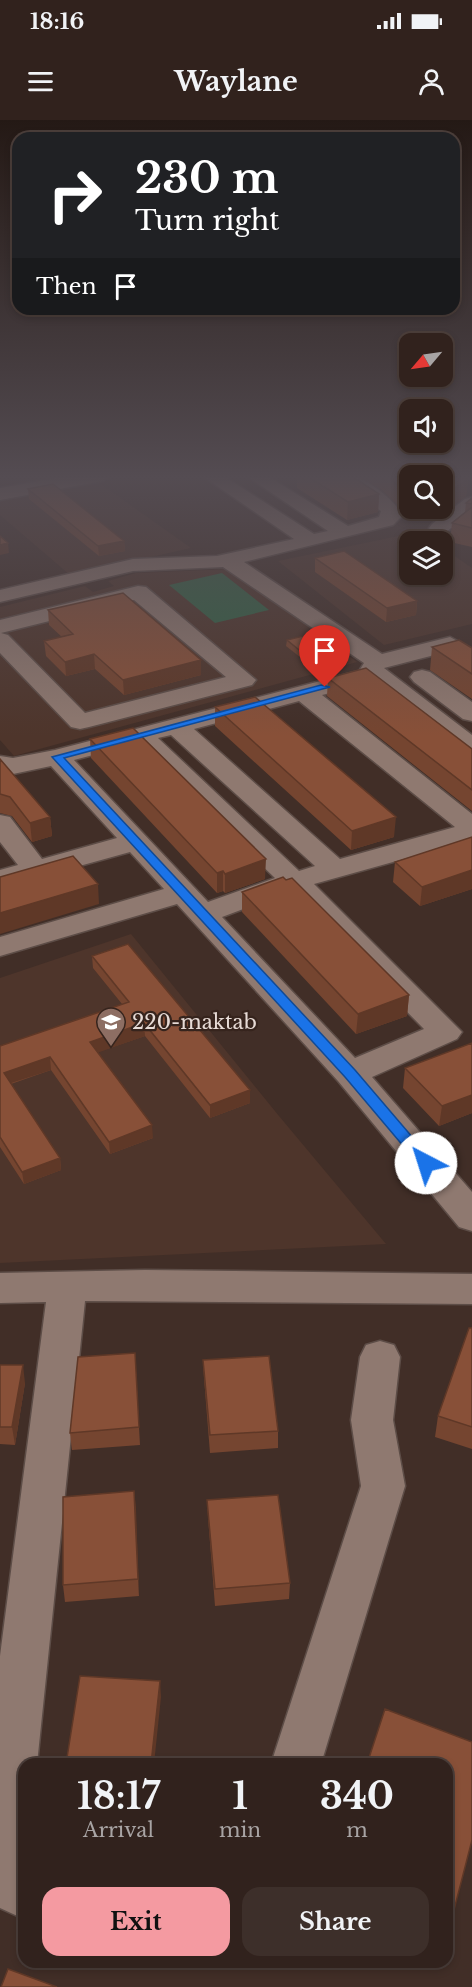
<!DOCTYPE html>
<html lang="en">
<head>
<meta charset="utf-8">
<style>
  body { margin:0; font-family:"Libre Baskerville",serif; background:#3d2f2a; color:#f1f3f6; height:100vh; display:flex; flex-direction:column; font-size:22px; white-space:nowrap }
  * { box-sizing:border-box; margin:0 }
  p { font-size:20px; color:#a8a4a4 }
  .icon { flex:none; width:33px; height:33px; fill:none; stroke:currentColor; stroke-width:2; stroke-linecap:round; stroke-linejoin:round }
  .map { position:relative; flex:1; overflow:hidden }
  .drawer { position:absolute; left:18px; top:1638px; width:435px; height:210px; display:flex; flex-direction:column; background:#31221d; border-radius:18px; box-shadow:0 3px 9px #0003,0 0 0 2px #4c3f3b }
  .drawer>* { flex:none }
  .top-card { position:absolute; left:12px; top:12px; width:448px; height:183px; border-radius:18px; box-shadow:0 3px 9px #0003,0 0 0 2px #4c3f3b; background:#202124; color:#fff; overflow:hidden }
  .needle { width:39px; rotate:241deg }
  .fabs { position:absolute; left:399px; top:213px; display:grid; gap:12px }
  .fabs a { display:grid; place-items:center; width:54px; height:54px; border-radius:12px; background:#31221d; box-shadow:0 3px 9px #0003,0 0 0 2px #4c3f3b; font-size:30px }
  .pin { position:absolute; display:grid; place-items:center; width:51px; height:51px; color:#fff; margin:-62px -26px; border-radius:50% 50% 50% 0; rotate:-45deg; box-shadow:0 0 6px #0007 }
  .pin .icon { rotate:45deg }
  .me { position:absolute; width:66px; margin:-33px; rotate:320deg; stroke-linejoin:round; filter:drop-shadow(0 0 4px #0008) }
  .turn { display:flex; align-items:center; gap:21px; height:126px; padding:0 24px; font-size:27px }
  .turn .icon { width:78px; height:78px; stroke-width:2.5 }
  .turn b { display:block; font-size:42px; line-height:51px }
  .then { display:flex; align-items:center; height:57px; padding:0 24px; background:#0003; gap:12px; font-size:22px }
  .eta { display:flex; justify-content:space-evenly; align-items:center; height:102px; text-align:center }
  .eta b { font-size:36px; font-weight:700; line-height:42px }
  .action { display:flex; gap:12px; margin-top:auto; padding:12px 24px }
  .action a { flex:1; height:69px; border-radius:18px; background:#f49aa1; color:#111; font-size:24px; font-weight:700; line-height:69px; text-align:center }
  .action a+a { background:#3d2f2a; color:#f1f3f6 }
  .status { display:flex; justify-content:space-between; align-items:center; height:42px; padding:0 30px; background:#31221d; direction:ltr }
  .status svg { height:16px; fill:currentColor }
  header { display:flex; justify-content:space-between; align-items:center; height:78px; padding:0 24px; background:#31221d; font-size:27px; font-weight:700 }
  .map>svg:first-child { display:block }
  .built { fill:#4e352b }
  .green { fill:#326245 }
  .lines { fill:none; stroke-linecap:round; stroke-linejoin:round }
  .minor-casing { stroke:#5d4d47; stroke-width:3 }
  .minor { fill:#8f7970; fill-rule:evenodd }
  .wall { fill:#754530; fill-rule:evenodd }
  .shaded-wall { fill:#5f3827 }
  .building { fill:#885038; stroke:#5f3827; stroke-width:1.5 }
  .route { fill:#1a73e8; stroke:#114b97; stroke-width:1.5 }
  .labels { text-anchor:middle; stroke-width:4.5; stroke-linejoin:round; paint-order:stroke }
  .poi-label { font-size:20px; fill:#e7dbd6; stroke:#36241d; text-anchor:start }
</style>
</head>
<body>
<div class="status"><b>18:16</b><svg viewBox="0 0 49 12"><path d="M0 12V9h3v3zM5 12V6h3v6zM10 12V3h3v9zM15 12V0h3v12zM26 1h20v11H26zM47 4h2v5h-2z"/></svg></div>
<header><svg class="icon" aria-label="menu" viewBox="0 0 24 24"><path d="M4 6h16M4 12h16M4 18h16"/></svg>Waylane<svg class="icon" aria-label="person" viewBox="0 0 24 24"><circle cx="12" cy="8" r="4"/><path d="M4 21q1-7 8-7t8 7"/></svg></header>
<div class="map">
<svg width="472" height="1867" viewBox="0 0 472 1867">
  <rect width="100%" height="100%" fill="#412e27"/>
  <path class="built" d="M95 360 191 428 70 455 0 395V379Z
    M418 412 433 421 410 422V454H442L443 428 472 448V504L384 525 278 441Z
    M231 449 357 542 14 636 0 620V487L85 466 93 472 114 466 108 461 136 453Z
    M131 814 279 996 386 1124 0 1143V858Z"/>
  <path class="green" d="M222 453 269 490 215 503 169 465Z"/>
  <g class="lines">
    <g class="minor-casing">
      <path id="minor" d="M74 355H112L103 361 0 380V368Z
        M201 355H222L314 414 328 411 245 355H266L348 406 379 397 381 391 327 355C334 355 344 353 351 355 366 358 398 382 402 396L393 405 244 442 382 534 450 517 472 529V546L464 544 446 532 384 548 472 615V635L463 632 373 562 322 575 472 694V720L314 764 462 912 457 919 372 957 472 1072V1111L459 1107 338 961 177 784 0 836V817L164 769 130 732 0 768V750L18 745 0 722V695L10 697 42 739 117 718 51 646 13 654 0 652V636L13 638 55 630 359 551 364 543 223 447 133 451 0 482V470L133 439 217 436 294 419ZM299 581 455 707 340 739 194 609ZM171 615 315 746 299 751 158 618ZM135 624 275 758 208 782 74 640ZM289 772 424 909 355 938 222 797Z
        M472 377V392L446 412H432L429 408 432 404 465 379Z
        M138 466 146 467 256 560 252 565 89 607 80 609 71 607 0 533V500ZM134 480 226 557 85 593 8 515 1 513Z
        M422 550 430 552 472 582V601L463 599 414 562 410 557 414 552Z
        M145 1150 472 1154V1184L85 1181 37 1644H24V1799L0 1788V1536L46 1182 0 1183V1153Z
        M380 1221 394 1225 400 1237 393 1300 405 1366 321 1644H271L361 1366 351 1300 360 1237 366 1225Z"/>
    </g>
    <use href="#minor" class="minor"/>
  </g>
  <path class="wall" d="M297 355H350L379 374 378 392 347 400 297 368Z
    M357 355H472V361L468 360 466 376 440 395 401 388 382 370ZM410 356H442V388H410Z
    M28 369 124 421 125 431 99 436 29 379Z
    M472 378V427L450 422 452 403 465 392 466 383Z
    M315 438 417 481 416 495 386 502 315 452Z
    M48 490 201 540V555L124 575 95 549 66 556 46 536 44 521 62 517 49 505Z
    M287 520 349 535V541L315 549 286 526Z
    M432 527 472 528V579L430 550Z
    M328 558 472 629V691L327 576Z
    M215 587 394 717 351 730 215 606Z
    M90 619 265 759 225 773 223 771 217 773 91 638Z
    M0 639 50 697 52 716 32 722 12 696 0 693V694Z
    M472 717V769L420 786 393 762 395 742Z
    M242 772 409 875 407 896 356 914 242 792Z
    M92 836 250 970V983L210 998 145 916 98 932 153 1018 110 1034 51 950 11 964 60 1038 61 1050 24 1064 0 1027V926L122 884 93 848Z
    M472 923V993L439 1006 403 968 405 948Z
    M472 1208V1329L435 1317 438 1296Z
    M135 1233 140 1325 72 1330 70 1313Z
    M203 1240 278 1311V1328L210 1333 204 1258Z
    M0 1245 25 1263 15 1325 0 1324Z
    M134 1371 139 1476 65 1482 63 1465Z
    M207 1380 290 1463 289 1479 215 1486 208 1397Z"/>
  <path class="shaded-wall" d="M468 359 466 376 440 395 441 388H442V376Z
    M379 374 378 392 347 400 348 382Z
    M124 421 125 431 99 436 98 426Z
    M8 423 9 433 0 435V425Z
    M417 481 416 495 386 502 387 488Z
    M94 534 95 549 66 556 65 542Z
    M349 535V541L315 549V543Z
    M201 540V555L124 575 123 560Z
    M50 697 52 716 32 722 30 703Z
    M396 697 394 717 351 730 352 711Z
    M266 739 265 759 225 773V754Z
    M472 750V769L420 786 422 767Z
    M223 751V771L217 773V753Z
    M98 764 99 784 0 814V793Z
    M409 875 407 896 356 914 358 894Z
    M144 903 145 916 91 935 90 922Z
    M50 937 51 950 5 965 4 953Z
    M250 970V983L210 998V985Z
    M472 975V993L439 1006 442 986Z
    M152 1005 153 1018 110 1034 109 1022Z
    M60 1038 61 1050 24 1064 22 1052Z
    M23 1245 25 1263 15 1325 12 1307Z
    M134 1371 136 1388 139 1476 138 1459Z
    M160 1561 161 1577 154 1644H151Z"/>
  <path class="building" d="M305 355H350L379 374 348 382Z
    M386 355H447L468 359 442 376V356H410V372L402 370Z
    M53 364 124 421 98 426 28 369Z
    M472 378V384L466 383Z
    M472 387V408L452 403Z
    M0 416 8 423 0 425Z
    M344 431 417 481 387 488 315 438Z
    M123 473 201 540 123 560 94 534 65 542 44 521 73 514 48 490Z
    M319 512 349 535 315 543 287 520Z
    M459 520 472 528V554L432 527Z
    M366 548 472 629V670L328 558Z
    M255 577 396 697 352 711 215 587Z
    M133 608 266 739 225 754 223 751 217 753 90 619Z
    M0 639 50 697 30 703 10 677 0 674Z
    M472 717V750L422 767 395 742Z
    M73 736 98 764 0 793V757Z
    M283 757 286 760 292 758 409 875 358 894 242 772Z
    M128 824 250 970 210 985 144 903 90 922 152 1005 109 1022 50 937 4 953 60 1038 22 1052 0 1017V926L129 882 92 836Z
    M472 923V975L442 986 405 948Z
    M469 1208H472V1307L438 1296Z
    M135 1233 139 1307 70 1313 78 1237Z
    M269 1236 278 1311 210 1315 203 1240Z
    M0 1245H23L12 1307H0Z
    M134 1371 138 1459 63 1465V1377Z
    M278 1375 290 1463 215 1469 207 1380Z
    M80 1556 160 1561 151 1644H66Z
    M385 1589 472 1622V1720L447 1817V1644H367Z
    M8 1849 57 1867H1Z"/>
  <linearGradient id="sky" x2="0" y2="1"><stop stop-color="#241915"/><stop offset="0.58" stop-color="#544c52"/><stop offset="1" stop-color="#544c52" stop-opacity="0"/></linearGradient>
  <rect width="472" height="616" fill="url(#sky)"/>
  <path class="route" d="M321 565 330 567 64 638 355 950 431 1039 434 1043 426 1048 421 1047 345 957 52 637Z"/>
  <defs>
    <g id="school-pin" transform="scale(1.5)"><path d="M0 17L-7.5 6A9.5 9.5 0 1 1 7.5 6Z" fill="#8d6e63" stroke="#36241d"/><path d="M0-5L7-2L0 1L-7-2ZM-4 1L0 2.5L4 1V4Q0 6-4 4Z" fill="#fff"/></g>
  </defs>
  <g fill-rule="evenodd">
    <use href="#school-pin" x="111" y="902"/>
  </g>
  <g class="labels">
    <g class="poi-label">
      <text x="132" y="909">220-maktab</text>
    </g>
  </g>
</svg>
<div class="fabs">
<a><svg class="needle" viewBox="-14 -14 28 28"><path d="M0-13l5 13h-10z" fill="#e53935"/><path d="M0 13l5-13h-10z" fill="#a8a4a4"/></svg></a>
<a><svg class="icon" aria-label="sound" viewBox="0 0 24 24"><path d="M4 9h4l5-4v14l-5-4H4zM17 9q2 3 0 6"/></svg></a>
<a><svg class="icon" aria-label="search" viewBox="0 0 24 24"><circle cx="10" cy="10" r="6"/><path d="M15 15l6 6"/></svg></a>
<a><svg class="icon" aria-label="layers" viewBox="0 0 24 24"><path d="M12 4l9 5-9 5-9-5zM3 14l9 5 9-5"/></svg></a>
</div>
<div class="pin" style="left:325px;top:567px;background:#d93025"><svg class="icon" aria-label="arrive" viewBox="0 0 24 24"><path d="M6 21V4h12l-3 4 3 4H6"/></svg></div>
<svg class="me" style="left:426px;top:1043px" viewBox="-20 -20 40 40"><circle r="19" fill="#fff"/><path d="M0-13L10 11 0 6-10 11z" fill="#1a73e8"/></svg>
<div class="top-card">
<div class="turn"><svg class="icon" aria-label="right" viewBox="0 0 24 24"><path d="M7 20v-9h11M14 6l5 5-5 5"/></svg><div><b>230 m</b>Turn right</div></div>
<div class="then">Then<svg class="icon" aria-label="arrive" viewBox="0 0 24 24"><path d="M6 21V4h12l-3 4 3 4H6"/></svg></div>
</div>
<section class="drawer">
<div class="eta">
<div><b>18:17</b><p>Arrival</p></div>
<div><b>1</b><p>min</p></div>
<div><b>340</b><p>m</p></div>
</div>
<div class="action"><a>Exit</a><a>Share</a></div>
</section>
</div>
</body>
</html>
